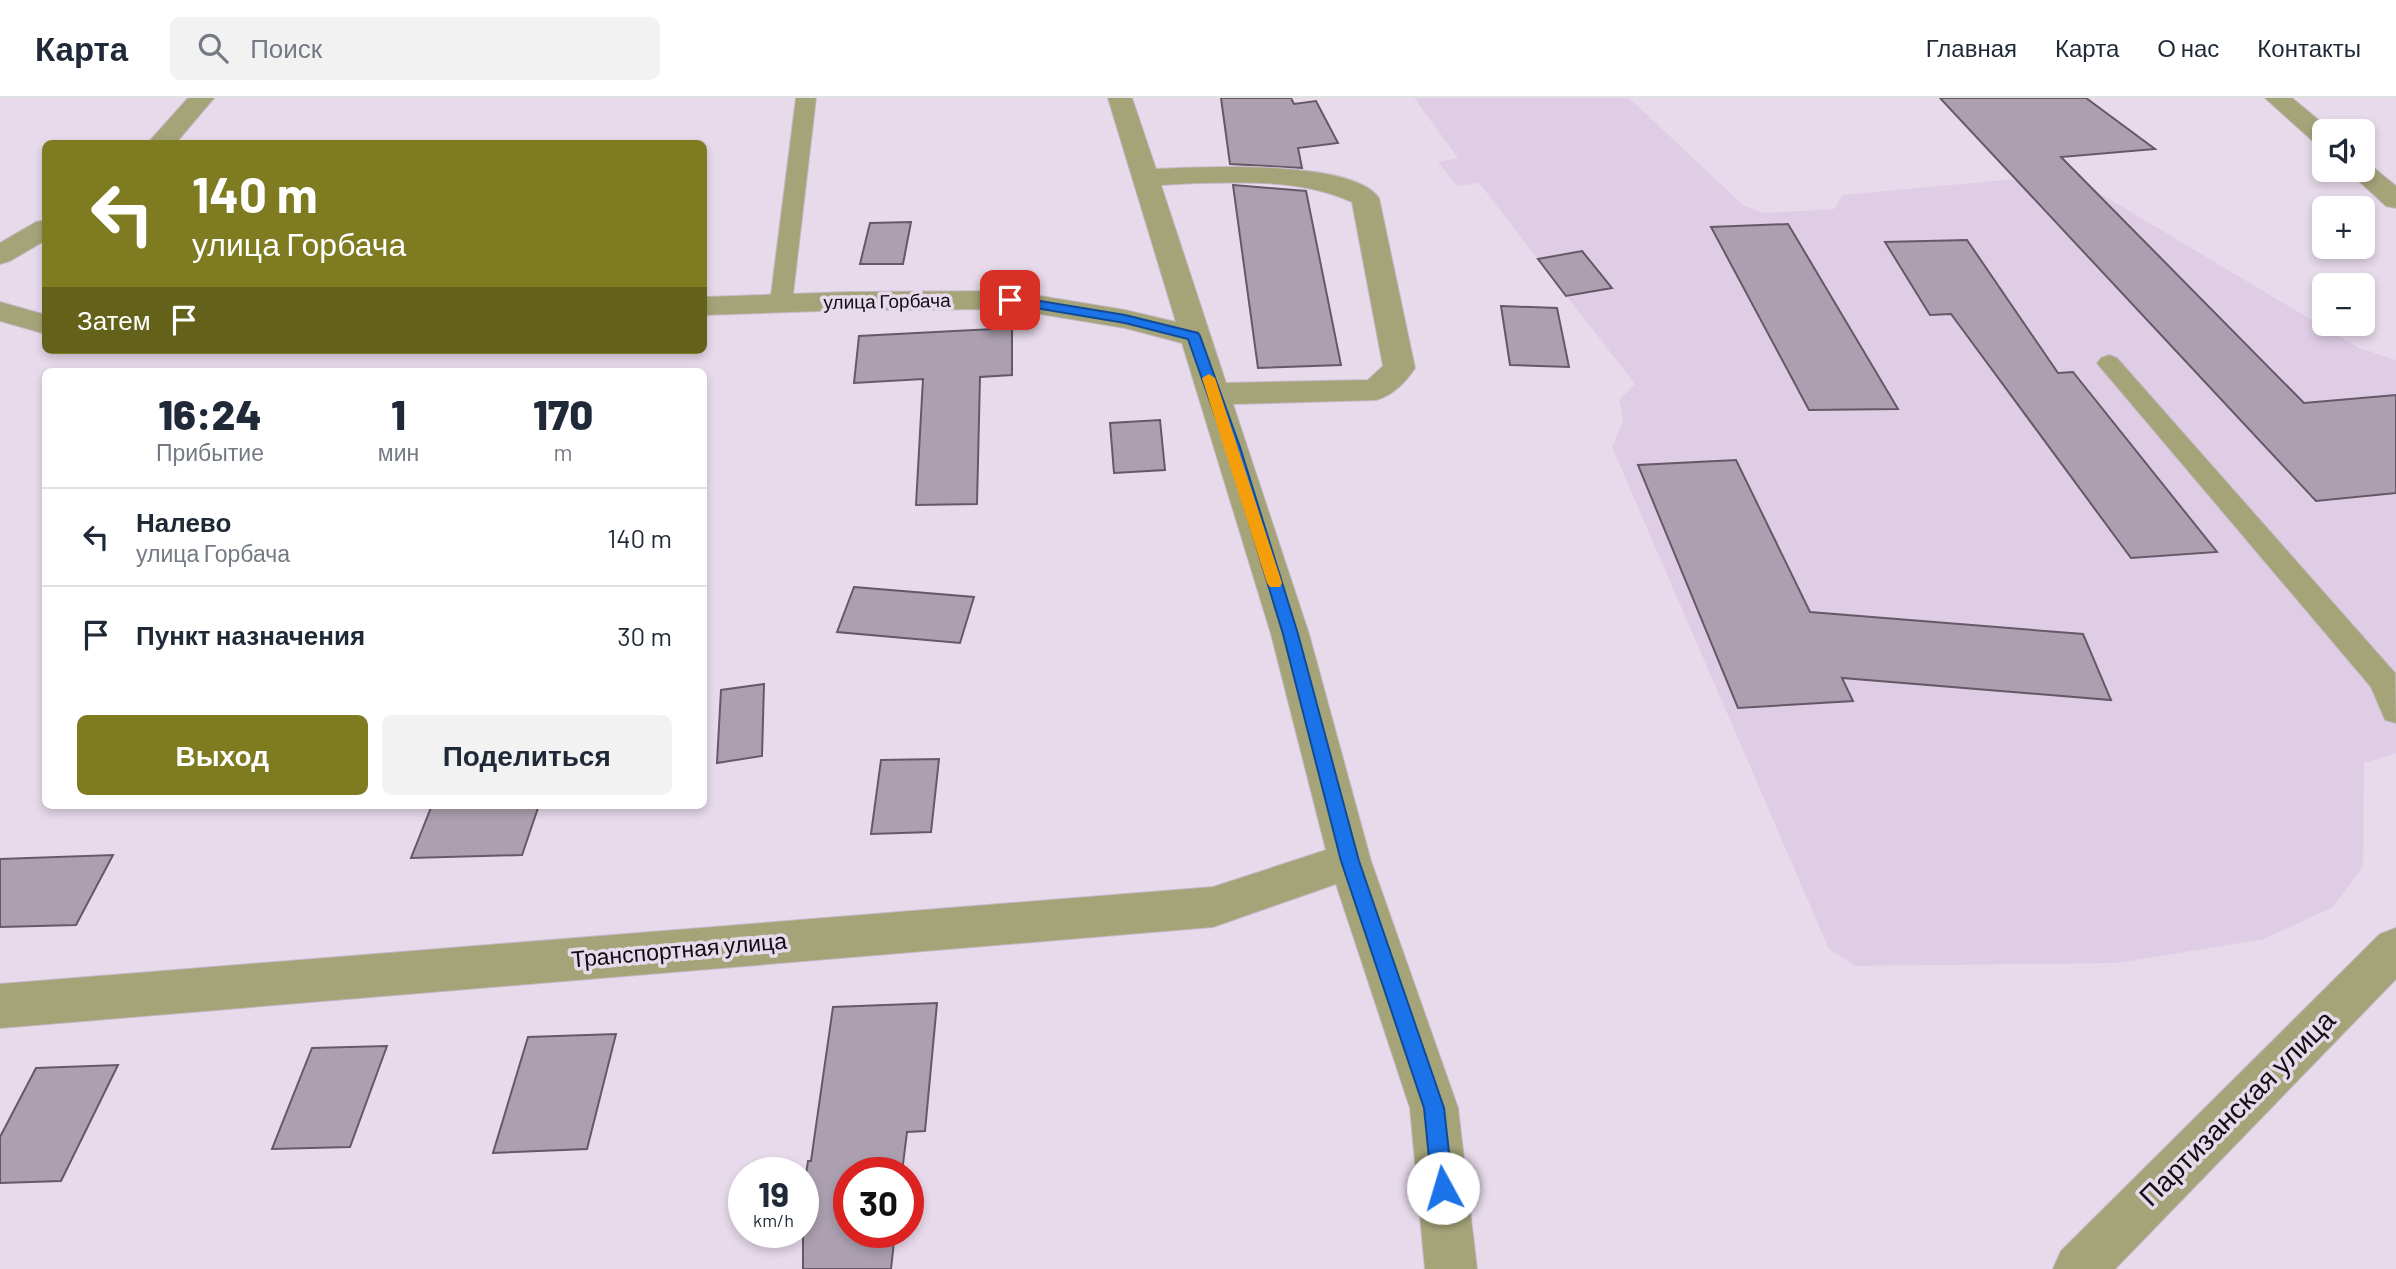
<!DOCTYPE html>
<html lang="ru">
<head>
<meta charset="utf-8">
<style>
  body { margin:0; font-family:Barlow,sans-serif; background:#f2f2f3; color:#1f2937; height:100vh; display:flex; flex-direction:column; font-size:26px; white-space:nowrap }
  * { box-sizing:border-box; margin:0 }
  p { font-size:23px; color:#747a83 }
  .icon { flex:none; width:38px; height:38px; fill:none; stroke:currentColor; stroke-width:2; stroke-linecap:round; stroke-linejoin:round }
  .map { position:relative; flex:1; overflow:hidden }
  .sheet { position:absolute; left:42px; top:270px; width:665px; height:441px; display:flex; flex-direction:column; background:#fff; border-radius:10px; box-shadow:0 4px 10px #0003 }
  .sheet>* { flex:none }
  .hud { position:absolute; left:42px; top:42px; width:665px; height:214px; border-radius:10px; box-shadow:0 4px 10px #0003; background:#7e7b21; color:#fff; overflow:hidden }
  .controls { position:absolute; left:2312px; top:21px; display:grid; gap:14px }
  .controls a { display:grid; place-items:center; width:63px; height:63px; border-radius:10px; background:#fff; box-shadow:0 4px 10px #0003; font-size:35px }
  .speed { position:absolute; left:728px; top:1059px; display:flex; gap:14px; font-size:35px; font-weight:700; text-align:center }
  .speed>* { display:grid; place-content:center; width:91px; height:91px; border-radius:50%; background:#fff; box-shadow:0 4px 10px #0003; line-height:1 }
  .speed small { font-size:18px; font-weight:400 }
  .speed .limit { border:10px solid #d22; background:#fff; color:#111 }
  .pin { position:absolute; display:grid; place-items:center; width:60px; height:60px; color:#fff; margin:-30px; border-radius:14px; box-shadow:0 4px 10px #0006 }
  .me { position:absolute; width:77px; margin:-38px; rotate:354deg; stroke-linejoin:round; filter:drop-shadow(0 0 5px #0008) }
  .turn { display:flex; align-items:center; gap:24px; height:147px; padding:0 35px; font-size:32px }
  .turn .icon { width:91px; height:91px; stroke-width:2.5 }
  .turn b { display:block; font-size:49px; line-height:60px }
  .then { display:flex; align-items:center; height:66px; padding:0 35px; background:#0003; gap:14px; font-size:26px }
  .eta { display:flex; justify-content:space-evenly; align-items:center; height:119px; text-align:center }
  .eta b { font-size:42px; font-weight:800; line-height:49px }
  .cta { display:flex; gap:14px; margin-top:auto; padding:14px 35px }
  .cta a { flex:1; height:80px; border-radius:10px; background:#7e7b21; color:#fff; font-size:28px; font-weight:800; line-height:80px; text-align:center }
  .cta a+a { background:#f2f2f3; color:#1f2937 }
  ul { padding:0; list-style:none }
  li { display:flex; align-items:center; gap:21px; height:98px; padding:0 35px; border-top:2px solid #e0e1e3 }
  li div { flex:1 }
  li b { display:block; font-size:26px }
  li em { font-style:normal }
  header { display:flex; align-items:center; gap:42px; box-sizing:border-box; height:98px; padding:0 35px; background:#fff; border-bottom:2px solid #e0e1e3 }
  header strong { font-size:33px }
  nav { display:flex; gap:38px; margin-inline-start:auto; font-size:24px }
  .search { width:490px; height:63px; background:#f2f2f3; display:flex; align-items:center; gap:18px; box-sizing:border-box; padding:0 24px; border-radius:10px; color:#747a83; font-size:26px }
  .map>svg:first-child { display:block }
  .built { fill:#dfcde5 }
  .building { fill:#aca0b0; stroke:#655968; stroke-width:2 }
  .lines { fill:none; stroke-linecap:round; stroke-linejoin:round }
  .lane-casing { stroke:#c5b9c8; stroke-width:2 }
  .street-casing { stroke:#c5b9c8; stroke-width:2 }
  .lane { fill:#a5a479; fill-rule:evenodd }
  .street { fill:#a5a479; fill-rule:evenodd }
  .route { fill:#1a73e8; stroke:#114b97; stroke-width:2 }
  .slow { fill:#f59e0b }
  .labels { text-anchor:middle; stroke-width:7; stroke-linejoin:round; paint-order:stroke }
  .far-street-label { font-size:19px; fill:#120d13; stroke:#e7daeb }
  .street-label { font-size:23px; fill:#120d13; stroke:#e7daeb }
  .near-street-label { font-size:28px; fill:#120d13; stroke:#e7daeb }
</style>
</head>
<body>
<header>
<strong>Карта</strong>
<div class="search"><svg class="icon" aria-label="search" viewBox="0 0 24 24"><circle cx="10" cy="10" r="6"/><path d="M15 15l6 6"/></svg>Поиск</div>
<nav><a>Главная</a><a>Карта</a><a>О нас</a><a>Контакты</a></nav>
</header>
<div class="map">
<svg width="2396" height="1171" viewBox="0 0 2396 1171">
  <rect width="100%" height="100%" fill="#e7daeb"/>
  <path class="built" d="M1414 0H1629L1744 108 1764 115 1834 111 1843 97 2058 77 2092 91 2359 250 2396 262V655L2364 665 2363 768 2333 809 2264 841 2117 865 1856 868 1829 851 1612 349 1623 322 1619 302 1635 286 1479 85 1457 88 1438 64 1458 60Z"/>
  <path class="building" d="M1221 0H1291L1294 6 1316 3 1338 45 1298 50 1302 70 1230 66Z
    M1940 0H2086L2155 51 2061 59 2304 305 2396 297V395L2316 403Z
    M1233 87 1306 93 1341 267 1258 270Z
    M911 124 903 166H860L870 125Z
    M1788 126 1898 311 1809 312 1711 129Z
    M1967 142 2058 275 2073 274 2217 454 2131 460 1951 216 1930 217 1885 144Z
    M1582 153 1612 190 1566 198 1538 161Z
    M1501 208 1557 210 1569 269 1510 267Z
    M1012 230V277L980 279 977 406 916 407 923 281 854 285 859 238Z
    M1160 322 1165 372 1114 375 1110 325Z
    M1736 362 1810 514 2083 536 2111 602 1842 580 1853 603 1738 610 1638 367Z
    M854 489 974 499 960 545 837 534Z
    M764 586 762 658 717 665 721 592Z
    M939 661 931 734 871 736 881 662Z
    M432 707H539L522 757 411 760Z
    M113 757 76 827 0 829V761Z
    M937 905 925 1033 907 1034 902 1074H849V1134H895L891 1171H803V1095L808 1063H811L833 909Z
    M616 936 587 1051 493 1055 528 939Z
    M387 948 350 1049 272 1051 312 950Z
    M118 967 61 1083 0 1085V1039L36 970Z"/>
  <g class="lines">
    <g class="lane-casing">
      <path id="lane" d="M796 0H816L792 205 789 210H773L770 205Z
        M2109 257 2117 260 2395 575 2396 625 2385 622 2371 589 2101 270 2097 265 2101 260Z"/>
    </g>
    <g class="street-casing">
      <path id="street" d="M188 0H214L175 46H147Z
        M1108 0H1132L1156 71C1201 69 1352 61 1379 100L1415 270C1406 284 1392 298 1376 302L1233 306 1309 536 1371 763 1458 1010 1477 1171H1425L1410 1010 1336 786 1213 829 0 930V886L1213 789 1326 752 1271 536 1182 245 1125 230 1010 211 849 212 704 217V199L849 194 1010 193 1125 212 1176 224ZM1198 85C1250 84 1304 82 1352 104L1383 268 1368 282 1226 285 1161 87Z
        M2265 0H2292L2332 33H2324V48L2315 45Z
        M2362 65 2369 66 2396 88V110L2386 108 2347 72H2362Z
        M46 122V142L10 163 0 166V145L36 124Z
        M0 204 46 217V236L0 223Z
        M2396 830V881L2115 1171H2053L2061 1153 2380 836Z"/>
    </g>
    <use href="#lane" class="lane"/>
    <use href="#street" class="street"/>
  </g>
  <path class="route" d="M1010 198 1125 217 1198 235 1200 238 1240 349 1298 536 1359 763 1444 1010 1453 1090 1450 1098 1443 1101 1435 1098 1432 1090 1424 1010 1341 763 1283 536 1226 349 1188 241 1125 225 1005 205V199Z"/>
  <path class="slow" d="M1209 276 1215 280 1282 485 1280 489H1270L1267 485 1202 280Z"/>
  <g class="labels">
    <g class="far-street-label">
      <text transform="translate(887 203) rotate(-1)" y="7">улица Горбача</text>
    </g>
    <g class="street-label">
      <text transform="translate(679 852) rotate(-5)" y="8">Транспортная улица</text>
    </g>
    <g class="near-street-label">
      <text transform="translate(2237 1010) rotate(-45)" y="10">Партизанская улица</text>
    </g>
  </g>
</svg>
<div class="controls">
<a><svg class="icon" aria-label="sound" viewBox="0 0 24 24"><path d="M4 9h4l5-4v14l-5-4H4zM17 9q2 3 0 6"/></svg></a>
<a>+</a>
<a>−</a>
</div>
<div class="speed"><div>19<small>km/h</small></div><div class="limit">30</div></div>
<div class="pin" style="left:1010px;top:202px;background:#d93025"><svg class="icon" aria-label="arrive" viewBox="0 0 24 24"><path d="M6 21V4h12l-3 4 3 4H6"/></svg></div>
<svg class="me" style="left:1443px;top:1090px" viewBox="-20 -20 40 40"><circle r="19" fill="#fff"/><path d="M0-13L10 11 0 6-10 11z" fill="#1a73e8"/></svg>
<div class="hud">
<div class="turn"><svg class="icon" aria-label="left" viewBox="0 0 24 24"><path d="M17 20v-9H6M10 6l-5 5 5 5"/></svg><div><b>140 m</b>улица Горбача</div></div>
<div class="then">Затем<svg class="icon" aria-label="arrive" viewBox="0 0 24 24"><path d="M6 21V4h12l-3 4 3 4H6"/></svg></div>
</div>
<section class="sheet">
<div class="eta">
<div><b>16:24</b><p>Прибытие</p></div>
<div><b>1</b><p>мин</p></div>
<div><b>170</b><p>m</p></div>
</div>
<ul>
<li><svg class="icon" aria-label="left" viewBox="0 0 24 24"><path d="M17 20v-9H6M10 6l-5 5 5 5"/></svg><div><b>Налево</b><p>улица Горбача</p></div><em>140 m</em></li>
<li><svg class="icon" aria-label="arrive" viewBox="0 0 24 24"><path d="M6 21V4h12l-3 4 3 4H6"/></svg><div><b>Пункт назначения</b></div><em>30 m</em></li>
</ul>
<div class="cta"><a>Выход</a><a>Поделиться</a></div>
</section>
</div>
</body>
</html>
